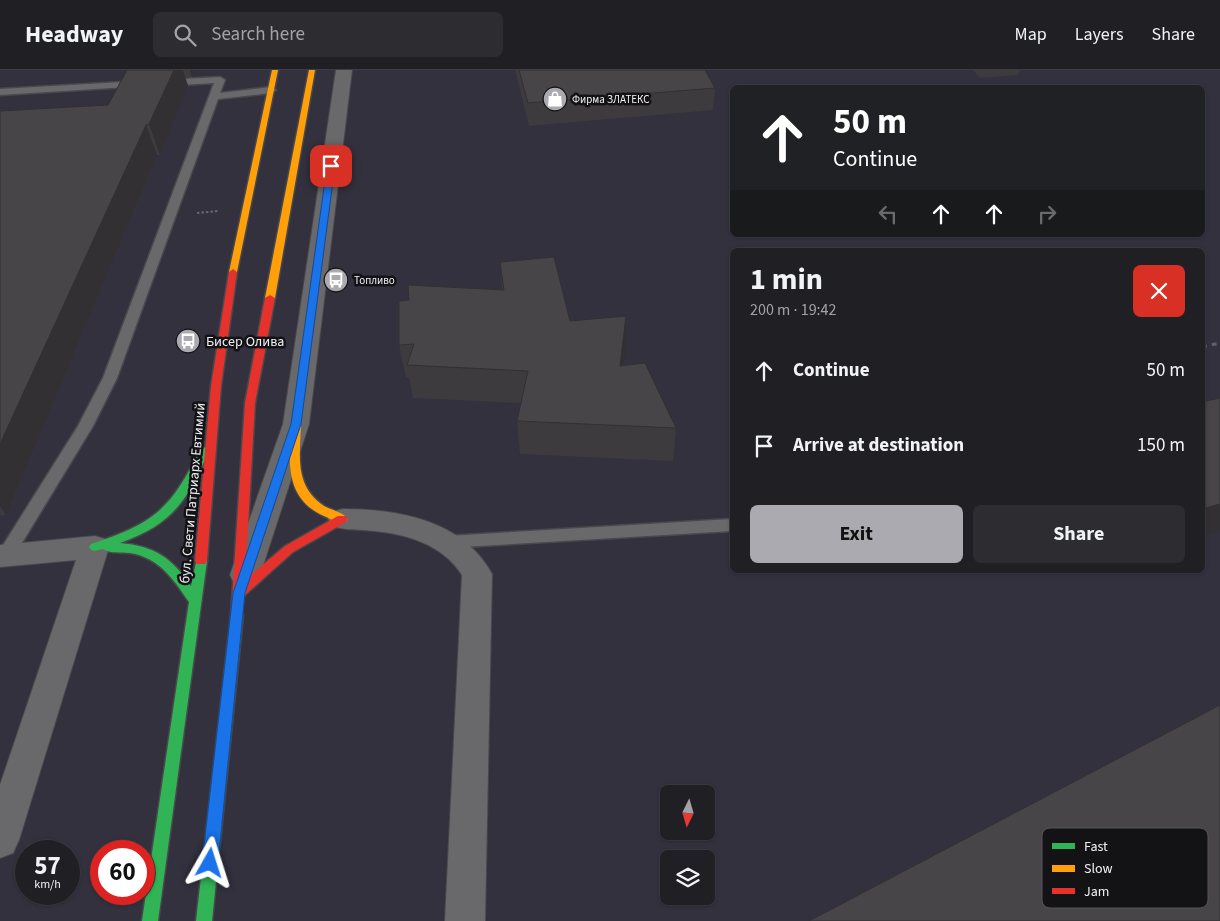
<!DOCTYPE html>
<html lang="en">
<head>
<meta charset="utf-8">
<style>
  body { margin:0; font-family:"Source Sans 3",sans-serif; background:#2d2d31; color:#f1f3f6; height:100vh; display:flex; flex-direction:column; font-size:19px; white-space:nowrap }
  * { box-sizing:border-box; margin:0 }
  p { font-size:16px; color:#a2a3a6 }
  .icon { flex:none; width:28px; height:28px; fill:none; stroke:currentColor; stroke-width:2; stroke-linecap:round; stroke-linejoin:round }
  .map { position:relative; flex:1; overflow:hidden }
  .drawer { position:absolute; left:730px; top:178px; width:475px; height:325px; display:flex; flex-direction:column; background:#202024; border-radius:8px; box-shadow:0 1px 4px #0004,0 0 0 1px #3d3e41 }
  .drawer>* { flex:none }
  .hud { position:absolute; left:730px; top:15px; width:475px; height:152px; border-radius:8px; box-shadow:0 1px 4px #0004,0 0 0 1px #3d3e41; background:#202124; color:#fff; overflow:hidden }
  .needle { width:32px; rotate:185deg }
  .buttons { position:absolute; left:660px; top:715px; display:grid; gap:10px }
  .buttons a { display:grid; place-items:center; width:55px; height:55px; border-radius:8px; background:#202024; box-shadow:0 1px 4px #0004,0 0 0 1px #3d3e41; font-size:25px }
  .speed { position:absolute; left:15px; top:770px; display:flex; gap:10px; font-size:25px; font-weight:700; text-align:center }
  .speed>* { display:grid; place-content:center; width:65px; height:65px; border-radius:50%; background:#202024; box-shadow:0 1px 4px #0004,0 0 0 1px #3d3e41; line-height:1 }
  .speed small { font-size:12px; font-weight:400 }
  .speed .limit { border:8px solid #d22; background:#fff; color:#111 }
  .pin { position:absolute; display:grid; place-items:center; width:42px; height:42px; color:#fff; margin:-21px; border-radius:10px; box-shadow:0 2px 8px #0006 }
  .me { position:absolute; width:55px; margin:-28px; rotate:6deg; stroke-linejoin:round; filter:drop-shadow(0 0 4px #0008) }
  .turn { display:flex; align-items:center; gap:18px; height:105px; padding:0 20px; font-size:22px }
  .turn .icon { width:65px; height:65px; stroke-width:2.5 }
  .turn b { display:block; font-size:35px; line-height:42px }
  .lanes { display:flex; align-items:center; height:48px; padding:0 20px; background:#0003; justify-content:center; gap:25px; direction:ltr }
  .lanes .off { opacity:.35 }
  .round { display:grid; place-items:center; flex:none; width:52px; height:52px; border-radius:8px; background:#2d2d31 }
  .headline { display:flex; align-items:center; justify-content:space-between; height:85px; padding:0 20px }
  h1 { font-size:30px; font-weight:700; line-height:38px }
  .action { display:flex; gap:10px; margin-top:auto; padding:10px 20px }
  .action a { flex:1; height:58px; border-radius:8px; background:#abaab0; color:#111; font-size:20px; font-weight:700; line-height:58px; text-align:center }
  .action a+a { background:#2d2d31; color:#f1f3f6 }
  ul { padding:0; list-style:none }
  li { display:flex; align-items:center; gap:15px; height:75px; padding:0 20px }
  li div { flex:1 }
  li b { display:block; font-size:19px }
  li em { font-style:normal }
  header { display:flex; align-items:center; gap:30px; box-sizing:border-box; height:70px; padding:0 25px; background:#202024; border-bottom:1px solid #3d3e41 }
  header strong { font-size:24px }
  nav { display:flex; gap:28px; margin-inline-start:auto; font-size:18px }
  .search { width:350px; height:45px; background:#2d2d31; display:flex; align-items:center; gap:12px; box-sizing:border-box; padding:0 18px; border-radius:8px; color:#a2a3a6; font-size:19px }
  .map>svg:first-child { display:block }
  .built { fill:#33313e; fill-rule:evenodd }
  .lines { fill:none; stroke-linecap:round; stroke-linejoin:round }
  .lane-casing { stroke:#49484c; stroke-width:3 }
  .street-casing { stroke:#49484c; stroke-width:2 }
  .fast-casing { stroke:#49484c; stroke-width:3 }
  .slow-casing { stroke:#49484c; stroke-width:3 }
  .jam-casing { stroke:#49484c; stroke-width:3 }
  .path { stroke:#69696c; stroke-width:2; stroke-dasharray:2.5 2; stroke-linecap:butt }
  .lane { fill:#69696c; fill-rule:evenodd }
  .street { fill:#69696c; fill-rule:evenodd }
  .fast { fill:#30b455; fill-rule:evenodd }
  .slow { fill:#ff9f0a; fill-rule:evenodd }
  .jam { fill:#e5322d; fill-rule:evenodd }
  .rail { stroke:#616165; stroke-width:3; stroke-dasharray:5 5; stroke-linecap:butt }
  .wall { fill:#3d3b3d }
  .shaded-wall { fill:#323032 }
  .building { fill:#474547; stroke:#323032 }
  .route { fill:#1a73e8; stroke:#114b97 }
  .labels { text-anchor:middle; stroke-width:5; stroke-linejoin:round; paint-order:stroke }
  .far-poi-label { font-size:11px; fill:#f0eff5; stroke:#131316; text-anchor:start }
  .poi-label { font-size:14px; fill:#f0eff5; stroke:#131316; text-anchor:start }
  .street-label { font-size:14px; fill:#f0eff5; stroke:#131316 }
  .key { fill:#131316; stroke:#555559; stroke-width:1 }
  .key-label { font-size:14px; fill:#f0eff5 }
</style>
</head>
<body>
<header>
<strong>Headway</strong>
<div class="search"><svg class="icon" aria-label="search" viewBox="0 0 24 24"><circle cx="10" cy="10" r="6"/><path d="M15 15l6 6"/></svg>Search here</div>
<nav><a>Map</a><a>Layers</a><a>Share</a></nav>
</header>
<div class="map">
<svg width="1220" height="851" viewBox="0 0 1220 851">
  <rect width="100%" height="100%" fill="#2b2b30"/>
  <path class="built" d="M0 0H1220V851H0ZM732 18H1202V165H732ZM732 180H1202V500H732ZM669 724H706V761H669ZM26 781H69V824H26ZM101 781H144V824H101ZM669 789H706V826H669Z"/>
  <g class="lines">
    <g class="lane-casing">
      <path id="lane" d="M220 7 225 10 220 23 271 17 276 20 271 23 218 29 117 308 93 356 11 491H0V480L78 356 103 308 214 13 164 16 159 13 164 10Z
        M140 11 145 14 143 16 0 25V19Z
        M732 449V461L447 478 441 477 438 472 441 467 447 466Z"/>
    </g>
    <g class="street-casing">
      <path id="street" d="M336 0H352L309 354 260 505 256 513 245 517 234 513 230 505 283 354Z
        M342 439C398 439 463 450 492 504L485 851H445L462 505C443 475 407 464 374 461 360 459 346 461 332 456L328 449 332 442Z
        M95 466 105 469 109 477 19 770 13 783 0 788V715L76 490 0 497V475Z"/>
    </g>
    <g class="fast-casing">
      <path id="fast" d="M204 377 209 381C187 431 173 454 120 473 155 476 172 488 191 516L197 488H205L207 491 158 851H142L189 532C173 509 160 488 130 483 121 482 110 484 103 479L95 481 91 480 89 477 91 474C152 454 171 440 199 381Z
        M237 540 241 541 243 545 212 851H196L231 545 233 541Z"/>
    </g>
    <g class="slow-casing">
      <path id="slow" d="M272 0H278L237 202 233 205 229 202Z
        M309 0H315L275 228 270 231 265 228Z
        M296 351 301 354C300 386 294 416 324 436 331 440 343 442 348 449L346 452C339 454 331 449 324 446 284 428 289 391 291 354Z"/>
    </g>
    <g class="jam-casing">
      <path id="jam" d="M233 199 237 202 221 316 207 491 205 494H197L195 491 211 316 229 202Z
        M270 225 275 228 255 333 245 510 285 476 338 446H346L348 449 346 452 293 482 244 526 241 549 237 550 233 549 231 545 245 333 265 228Z"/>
    </g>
    <path class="path" d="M197 143 218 141"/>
    <use href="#lane" class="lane"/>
    <use href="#street" class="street"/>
    <use href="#fast" class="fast"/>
    <use href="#slow" class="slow"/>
    <use href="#jam" class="jam"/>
    <path class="rail" d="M1202 277 1220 273"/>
  </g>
  <path class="wall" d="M127 0H195L192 7H185L188 16 160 85H157L6 445 0 446V41L108 35Z
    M515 0H705L715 18 713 40 529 56Z
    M973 0H1020L1018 5 980 8Z
    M500 192 570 251 626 278 624 296 676 358 673 391 520 384 517 351 521 333 413 328 409 307H406L399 275 502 220Z"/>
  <path class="shaded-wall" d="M174 0H183L188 16 160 85 149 54Z
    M190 0H195L192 7Z
    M146 55 157 85 6 445 0 436V374Z
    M626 246V278L620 329V296Z
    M1220 434V461L1202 467V439Z"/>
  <path class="building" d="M127 0H174L149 54 146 55 0 374V41L108 35Z
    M519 0H705L715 18 528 33Z
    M554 187 570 251 626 246 620 296 645 293 676 358 517 351 528 301 407 295 414 274 399 275V231L409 230 408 215 504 220 500 192Z
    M1220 328V434L1202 439V332Z
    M1220 635V851H809Z"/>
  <path class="route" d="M331 93 335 96 301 354 245 523 218 793 216 799 210 801 205 799 202 793 233 523 291 354 327 96Z"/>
  <defs>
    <g id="shop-disc" transform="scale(1.25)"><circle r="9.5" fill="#abaab0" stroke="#131316"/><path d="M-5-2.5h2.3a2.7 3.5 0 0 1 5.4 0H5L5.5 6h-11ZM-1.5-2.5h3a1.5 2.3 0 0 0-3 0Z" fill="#fff"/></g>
    <g id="bus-disc" transform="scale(1.25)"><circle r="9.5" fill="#abaab0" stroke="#131316"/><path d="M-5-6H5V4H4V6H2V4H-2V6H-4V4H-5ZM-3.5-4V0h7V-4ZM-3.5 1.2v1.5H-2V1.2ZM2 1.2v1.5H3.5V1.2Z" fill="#fff"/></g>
  </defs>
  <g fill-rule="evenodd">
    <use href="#shop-disc" x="555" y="29"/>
    <use href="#bus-disc" x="336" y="210"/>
    <use href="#bus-disc" x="188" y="271"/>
  </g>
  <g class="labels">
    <g class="far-poi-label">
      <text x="572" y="33">Фирма ЗЛАТЕКС</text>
      <text x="354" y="214">Топливо</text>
    </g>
    <g class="poi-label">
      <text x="206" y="276">Бисер Олива</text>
    </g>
    <g class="street-label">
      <text transform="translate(192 423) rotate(-85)" y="5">бул. Свети Патриарх Евтимий</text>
    </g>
  </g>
  <rect x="1042" y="758" width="166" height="80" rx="8" class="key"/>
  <rect x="1052" y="773" width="23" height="6" fill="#30b455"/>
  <rect x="1052" y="795" width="23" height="7" fill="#ff9f0a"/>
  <rect x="1052" y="818" width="23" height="6" fill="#e5322d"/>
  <g class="key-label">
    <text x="1084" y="781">Fast</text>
    <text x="1084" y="803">Slow</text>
    <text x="1084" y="826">Jam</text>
  </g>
</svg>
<div class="buttons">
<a><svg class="needle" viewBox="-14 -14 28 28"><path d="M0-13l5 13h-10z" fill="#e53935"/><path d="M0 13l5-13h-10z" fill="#a2a3a6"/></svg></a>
<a><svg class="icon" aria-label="layers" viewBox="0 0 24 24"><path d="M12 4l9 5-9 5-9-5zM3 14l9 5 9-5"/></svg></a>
</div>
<div class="speed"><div>57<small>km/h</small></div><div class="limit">60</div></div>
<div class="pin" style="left:331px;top:96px;background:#d93025"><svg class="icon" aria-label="arrive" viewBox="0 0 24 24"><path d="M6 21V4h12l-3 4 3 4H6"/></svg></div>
<svg class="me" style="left:210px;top:793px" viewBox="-20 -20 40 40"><path d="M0-17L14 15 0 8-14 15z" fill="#1a73e8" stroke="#fff" stroke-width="4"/></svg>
<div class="hud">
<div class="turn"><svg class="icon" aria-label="ahead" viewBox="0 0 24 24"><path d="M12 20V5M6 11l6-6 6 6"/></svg><div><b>50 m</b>Continue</div></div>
<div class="lanes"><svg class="icon off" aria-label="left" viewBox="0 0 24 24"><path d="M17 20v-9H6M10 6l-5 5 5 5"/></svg><svg class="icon" aria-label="ahead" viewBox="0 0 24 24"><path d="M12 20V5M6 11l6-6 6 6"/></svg><svg class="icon" aria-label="ahead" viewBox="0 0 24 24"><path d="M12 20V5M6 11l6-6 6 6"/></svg><svg class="icon off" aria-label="right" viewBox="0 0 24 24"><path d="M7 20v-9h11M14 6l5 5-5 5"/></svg></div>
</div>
<section class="drawer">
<div class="headline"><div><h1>1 min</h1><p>200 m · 19:42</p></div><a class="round" style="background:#d93025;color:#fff"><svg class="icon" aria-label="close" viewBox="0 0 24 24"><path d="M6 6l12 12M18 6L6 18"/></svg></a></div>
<ul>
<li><svg class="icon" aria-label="ahead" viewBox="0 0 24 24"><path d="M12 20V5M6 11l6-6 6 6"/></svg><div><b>Continue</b></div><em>50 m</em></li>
<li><svg class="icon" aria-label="arrive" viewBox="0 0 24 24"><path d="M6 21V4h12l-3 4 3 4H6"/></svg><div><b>Arrive at destination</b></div><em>150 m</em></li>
</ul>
<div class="action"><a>Exit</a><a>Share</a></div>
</section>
</div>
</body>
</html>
